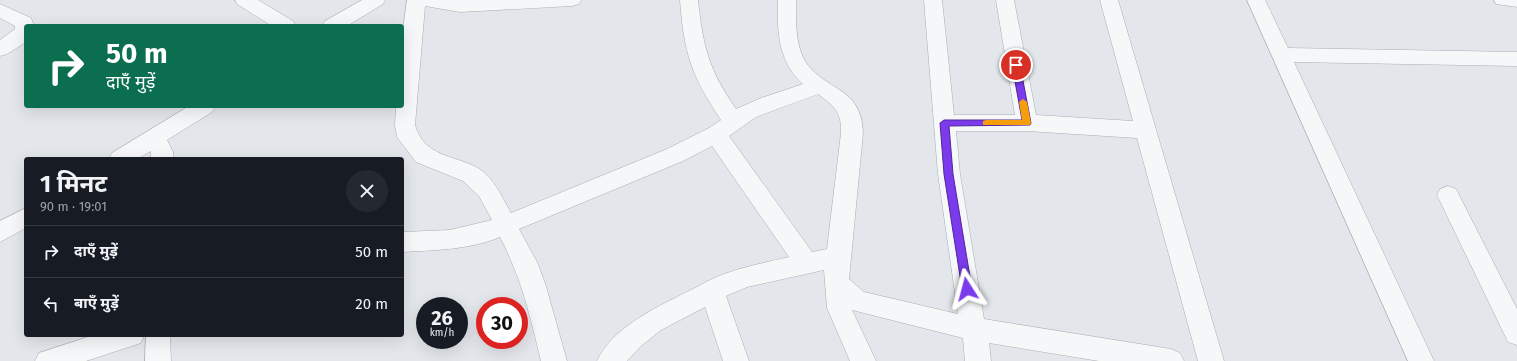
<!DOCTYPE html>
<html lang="hi">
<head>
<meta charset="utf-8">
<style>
  body { margin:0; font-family:"Fira Sans","Noto Sans Devanagari",sans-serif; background:#242831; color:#f1f3f6; height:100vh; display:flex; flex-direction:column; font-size:15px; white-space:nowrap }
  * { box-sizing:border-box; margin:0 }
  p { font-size:13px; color:#9ea1a6 }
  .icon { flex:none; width:22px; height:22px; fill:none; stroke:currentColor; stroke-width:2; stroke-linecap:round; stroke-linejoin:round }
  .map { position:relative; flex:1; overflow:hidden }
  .details { position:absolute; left:24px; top:157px; width:380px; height:180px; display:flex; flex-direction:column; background:#171b24; border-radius:4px; box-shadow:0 4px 16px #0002 }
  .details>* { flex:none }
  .guide { position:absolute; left:24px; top:24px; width:380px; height:84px; border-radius:4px; box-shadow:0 4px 16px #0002; background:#0b6e4f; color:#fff; overflow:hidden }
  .speed { position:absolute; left:416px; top:297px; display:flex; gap:8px; font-size:20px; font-weight:700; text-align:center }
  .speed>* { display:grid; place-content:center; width:52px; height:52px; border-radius:50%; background:#171b24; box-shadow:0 4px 16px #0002; line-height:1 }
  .speed small { font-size:10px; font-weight:400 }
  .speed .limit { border:6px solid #d22; background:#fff; color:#111 }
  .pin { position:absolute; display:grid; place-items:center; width:34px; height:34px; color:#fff; margin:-17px; border:2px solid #fff; border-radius:50%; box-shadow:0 1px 4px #0007 }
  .me { position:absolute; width:44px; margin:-22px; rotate:351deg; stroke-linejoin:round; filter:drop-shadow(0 0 3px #0008) }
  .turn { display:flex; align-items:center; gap:14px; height:84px; padding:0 16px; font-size:18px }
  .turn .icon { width:52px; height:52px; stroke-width:2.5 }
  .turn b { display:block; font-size:28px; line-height:34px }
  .round { display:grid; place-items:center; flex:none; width:42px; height:42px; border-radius:21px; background:#242831 }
  .headline { display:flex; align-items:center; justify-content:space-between; height:68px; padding:0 16px }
  h1 { font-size:24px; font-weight:700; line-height:30px }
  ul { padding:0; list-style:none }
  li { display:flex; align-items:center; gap:12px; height:52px; padding:0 16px; border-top:1px solid #363941 }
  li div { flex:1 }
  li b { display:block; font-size:15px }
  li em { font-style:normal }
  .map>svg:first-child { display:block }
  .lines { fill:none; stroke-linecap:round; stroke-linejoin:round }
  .minor-casing { stroke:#a8aeb4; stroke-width:1 }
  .minor { fill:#f5f7f8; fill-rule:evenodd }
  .route { fill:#7c3aed; stroke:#51269a }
  .slow { fill:#f59e0b }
</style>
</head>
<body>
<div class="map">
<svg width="1517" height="361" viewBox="0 0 1517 361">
  <rect width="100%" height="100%" fill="#e3e6ea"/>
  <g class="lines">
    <g class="minor-casing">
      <path id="minor" d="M235 0H258L293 21 296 26H272L237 4Z
        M362 0H385L383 4 347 26H322L325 21Z
        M407 0H581L579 4 572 6 460 12 425 6 415 125C424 157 454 155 478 168 494 178 502 197 511 213L667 149 709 128 721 120C691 75 684 53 680 0H698C703 47 709 70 736 109L761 98 803 84C778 62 777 31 778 0H796C796 20 795 44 805 61 824 91 862 86 863 133L849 279 864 292 958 314 938 174 924 0H942L954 115H1015L996 0H1014L1036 115 1133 121 1100 0H1118L1224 361H1198L1137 138 1027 131H956L960 174 984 319 1171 349 1180 353 1184 361H1099L989 343 991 361H965L963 338 852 310 876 361H850L827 308 824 270 747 287 726 296 749 361H723L705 307 661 330 641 346 627 361H597C612 328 655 308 685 293 699 286 712 278 727 273 747 266 768 262 789 257L712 146 683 161 519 229 537 262 545 283 567 361H541C530 316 522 279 500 237 469 250 435 250 402 252V232L450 230 492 220 479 196 463 181 416 162 397 137 395 125 396 106H402V37ZM818 94C834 106 842 112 841 133L827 249 812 252 729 136 756 117Z
        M1247 0H1265L1288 48 1517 52V66L1294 62 1434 361H1408Z
        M1494 0H1517V7L1496 4Z
        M0 4 31 18 34 26H26V42L7 54 0 56V40L15 29V26L0 18Z
        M189 106H215L212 112 167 140 173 152V159H151V151L137 159H109L112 153Z
        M1448 186 1456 189 1517 309V345L1508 342 1437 195 1440 189Z
        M26 208V228L0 242V221Z
        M94 335H144L141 343 86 361H35L39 353Z
        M146 335H170L171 361H145Z"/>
    </g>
    <use href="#minor" class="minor"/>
  </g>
  <path class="route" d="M1016 62 1020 65 1031 123 1030 125 949 126 953 174 972 289 967 294 962 289 944 174 940 123 944 120H1022L1012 65Z"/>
  <path class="slow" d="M1023 99 1027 102 1031 123 1030 125H983V121L986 120H1022L1019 102Z"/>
</svg>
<div class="speed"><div>26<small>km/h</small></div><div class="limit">30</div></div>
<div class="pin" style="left:1016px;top:65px;background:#d93025"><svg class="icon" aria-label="arrive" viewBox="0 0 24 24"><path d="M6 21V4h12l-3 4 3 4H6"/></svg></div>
<svg class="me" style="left:967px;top:289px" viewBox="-20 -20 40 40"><path d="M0-17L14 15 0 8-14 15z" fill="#7c3aed" stroke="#fff" stroke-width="4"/></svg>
<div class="guide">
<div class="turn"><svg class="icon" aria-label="right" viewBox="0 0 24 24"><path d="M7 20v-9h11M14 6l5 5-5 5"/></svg><div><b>50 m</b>दाएँ मुड़ें</div></div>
</div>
<section class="details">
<div class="headline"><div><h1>1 मिनट</h1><p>90 m · 19:01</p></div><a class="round"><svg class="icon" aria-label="close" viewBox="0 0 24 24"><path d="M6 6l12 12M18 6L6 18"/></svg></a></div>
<ul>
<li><svg class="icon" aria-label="right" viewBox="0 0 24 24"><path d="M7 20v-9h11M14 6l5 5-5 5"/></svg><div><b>दाएँ मुड़ें</b></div><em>50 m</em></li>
<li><svg class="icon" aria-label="left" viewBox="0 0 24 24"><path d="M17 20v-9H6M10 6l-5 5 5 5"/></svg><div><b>बाएँ मुड़ें</b></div><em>20 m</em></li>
</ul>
</section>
</div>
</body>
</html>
